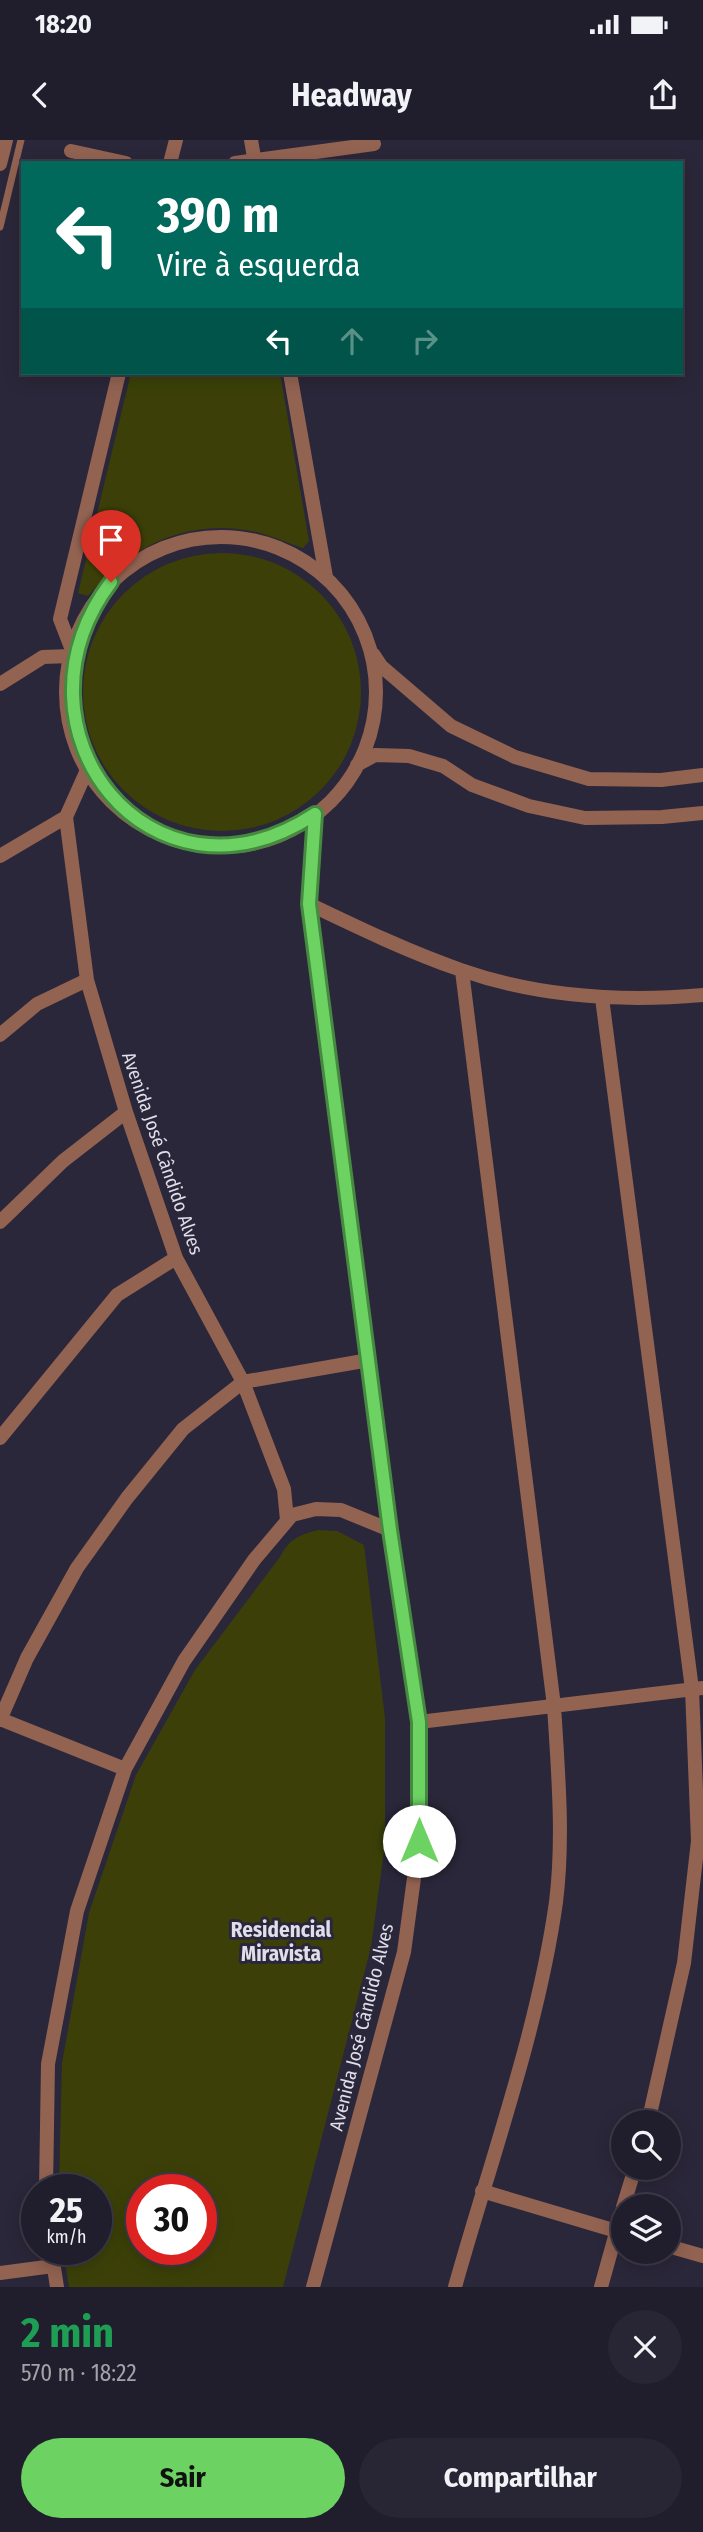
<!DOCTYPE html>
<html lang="pt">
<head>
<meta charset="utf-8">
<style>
  body { margin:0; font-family:"Fira Sans Condensed",sans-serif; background:#282634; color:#f1f3f6; height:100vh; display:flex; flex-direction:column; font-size:26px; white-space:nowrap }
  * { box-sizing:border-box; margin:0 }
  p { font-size:23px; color:#a2a2a9 }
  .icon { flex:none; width:38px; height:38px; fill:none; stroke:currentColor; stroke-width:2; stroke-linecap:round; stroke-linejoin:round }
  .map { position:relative; height:2147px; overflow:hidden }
  .sheet { display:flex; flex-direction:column; background:#201d2c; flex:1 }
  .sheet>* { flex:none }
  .banner { position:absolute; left:21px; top:21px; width:662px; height:214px; border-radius:0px; box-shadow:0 4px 18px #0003,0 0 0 2px #3d3b48; background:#00695c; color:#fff; overflow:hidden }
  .fabs { position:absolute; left:611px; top:1970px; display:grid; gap:14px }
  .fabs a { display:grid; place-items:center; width:70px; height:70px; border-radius:50%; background:#201d2c; box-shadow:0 4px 18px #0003,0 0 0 2px #3d3b48; font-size:35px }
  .speed { position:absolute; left:21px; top:2034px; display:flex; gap:14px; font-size:35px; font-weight:700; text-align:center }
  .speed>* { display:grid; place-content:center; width:91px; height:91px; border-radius:50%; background:#201d2c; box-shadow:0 4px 18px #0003,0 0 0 2px #3d3b48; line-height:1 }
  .speed small { font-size:18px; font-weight:400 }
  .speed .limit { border:10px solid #d22; background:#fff; color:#111 }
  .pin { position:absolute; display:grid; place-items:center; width:60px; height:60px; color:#fff; margin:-72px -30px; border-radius:50% 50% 50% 0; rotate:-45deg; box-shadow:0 0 7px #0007 }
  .pin .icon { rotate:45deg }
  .me { position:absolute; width:77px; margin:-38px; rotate:0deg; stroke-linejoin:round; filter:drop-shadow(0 0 5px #0008) }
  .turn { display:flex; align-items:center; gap:24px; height:147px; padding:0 21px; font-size:32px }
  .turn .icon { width:91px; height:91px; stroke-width:2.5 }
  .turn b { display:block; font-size:49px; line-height:60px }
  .lanes { display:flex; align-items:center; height:66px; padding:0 21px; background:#0003; justify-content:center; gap:35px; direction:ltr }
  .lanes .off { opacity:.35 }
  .round { display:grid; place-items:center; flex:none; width:74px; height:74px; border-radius:37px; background:#282634 }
  .head { display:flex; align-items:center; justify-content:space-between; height:119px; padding:0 21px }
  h1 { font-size:42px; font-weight:700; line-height:52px; color:#1e9e55 }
  .primary-button { display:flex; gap:14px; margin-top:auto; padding:14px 21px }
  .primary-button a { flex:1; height:80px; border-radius:42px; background:#6cd362; color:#111; font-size:28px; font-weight:700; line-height:80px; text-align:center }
  .primary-button a+a { background:#282634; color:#f1f3f6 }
  .status { display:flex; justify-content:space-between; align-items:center; height:49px; padding:0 35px; background:#201d2c; direction:ltr }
  .status svg { height:19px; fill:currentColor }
  header { display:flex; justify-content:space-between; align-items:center; height:91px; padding:0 21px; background:#201d2c; font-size:32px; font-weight:700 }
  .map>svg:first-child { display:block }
  .green { fill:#3c4008; fill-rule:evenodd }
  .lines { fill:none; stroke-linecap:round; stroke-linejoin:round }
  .service { stroke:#936352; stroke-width:7 }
  .minor { stroke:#936352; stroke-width:14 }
  .tertiary { stroke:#936352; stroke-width:14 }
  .route-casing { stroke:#468940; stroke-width:18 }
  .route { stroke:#6cd362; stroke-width:12 }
  .labels { text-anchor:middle; stroke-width:6; stroke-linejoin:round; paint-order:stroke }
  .street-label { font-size:19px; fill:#e0deea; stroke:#2b273a }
  .neighbourhood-label { font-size:21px; font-weight:bold; fill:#e0deea; stroke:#2b273a }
</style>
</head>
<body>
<div class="status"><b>18:20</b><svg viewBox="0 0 49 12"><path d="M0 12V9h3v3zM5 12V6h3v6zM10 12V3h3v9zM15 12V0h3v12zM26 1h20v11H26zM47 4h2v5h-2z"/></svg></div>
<header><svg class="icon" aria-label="back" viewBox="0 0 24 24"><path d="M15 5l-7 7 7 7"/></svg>Headway<svg class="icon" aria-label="share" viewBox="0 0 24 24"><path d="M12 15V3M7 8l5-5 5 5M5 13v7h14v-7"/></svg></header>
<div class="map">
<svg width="703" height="2147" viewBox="0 0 703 2147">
  <rect width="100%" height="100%" fill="#2b273a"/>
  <path class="green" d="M131 233H280L309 401 303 408C284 402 266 393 246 390 183 380 128 408 88 456L78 453Z
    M83 552a139 139 0 1 1 278 0a139 139 0 1 1-278 0Z
    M318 1390 337 1391 364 1405 385 1578V1704L371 1807 283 2147H69L63 2109H96V2049H59L62 1923 89 1773 136 1635 195 1530 280 1417C289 1399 299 1395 318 1390ZM142 2049H201V2109H142Z"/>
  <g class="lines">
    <path class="service" d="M0 87 21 0"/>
    <path class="minor" d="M71 11 126 23
      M235 23 374 4
      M0 24 6 0
      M0 544 43 517 71 516
      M87 630 66 677 87 840 126 972 176 1118 243 1242 284 1349 287 1380
      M0 716 66 677
      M309 764C359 788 409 812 461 830 538 857 622 862 703 855
      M602 858 692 1549 698 1701 684 1823 648 1983
      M0 895 37 864 87 840
      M0 1082 63 1021 126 972
      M0 1298 117 1155 176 1118
      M0 1579 125 1629
      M0 1580 27 1518 77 1428 127 1358 183 1289 243 1242 369 1220
      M419 1582 703 1548
      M46 2049 48 1924 77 1771 125 1629 184 1521 254 1420 292 1375 316 1369 341 1370 390 1390
      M482 2051 623 2093
      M623 2067 635 2028
      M668 2106 703 2116
      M51 2109 57 2147
      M0 2133 53 2126
      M313 2147 404 1812 419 1701V1582L390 1390 309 764 315 674
      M455 2147C490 2022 538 1890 556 1762 564 1698 558 1631 554 1566L462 831
      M601 2147 623 2068"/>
    <path class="tertiary" d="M251 0 255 23
      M170 23 176 0
      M290 233 326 437
      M66 552a155 155 0 1 1 310 0a155 155 0 1 1-310 0Z
      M72 510 60 479 119 233
      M373 514 381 526 451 586 515 617 589 639 661 640 703 635
      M357 625 375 615 409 616 443 626 472 645 529 666 585 678 662 677 703 673"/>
  </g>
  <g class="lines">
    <g class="route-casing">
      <path id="route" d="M111 442C0 589 151 782 315 674L309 764 390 1390 419 1582V1701"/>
    </g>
    <use href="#route" class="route"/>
  </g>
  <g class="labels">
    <g class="street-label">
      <text transform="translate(163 1013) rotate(71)" y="7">Avenida José Cândido Alves</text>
      <text transform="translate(361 1887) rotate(-76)" y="7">Avenida José Cândido Alves</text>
    </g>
    <g class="neighbourhood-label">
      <text x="281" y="1797">Residencial<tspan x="281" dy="24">Miravista</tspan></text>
    </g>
  </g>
</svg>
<div class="fabs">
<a><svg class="icon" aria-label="search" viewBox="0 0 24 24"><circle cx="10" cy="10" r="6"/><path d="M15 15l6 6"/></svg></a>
<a><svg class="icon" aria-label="layers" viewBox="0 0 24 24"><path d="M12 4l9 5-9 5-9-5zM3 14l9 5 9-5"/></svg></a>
</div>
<div class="speed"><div>25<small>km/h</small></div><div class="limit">30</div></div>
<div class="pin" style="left:111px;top:442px;background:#d93025"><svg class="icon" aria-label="arrive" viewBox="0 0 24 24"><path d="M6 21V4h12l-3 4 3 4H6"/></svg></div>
<svg class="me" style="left:419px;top:1701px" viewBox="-20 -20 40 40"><circle r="19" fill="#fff"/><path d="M0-13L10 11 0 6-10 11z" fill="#6cd362"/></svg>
<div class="banner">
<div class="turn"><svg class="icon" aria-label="left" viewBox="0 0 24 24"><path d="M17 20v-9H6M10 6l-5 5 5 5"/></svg><div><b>390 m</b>Vire à esquerda</div></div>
<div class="lanes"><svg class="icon" aria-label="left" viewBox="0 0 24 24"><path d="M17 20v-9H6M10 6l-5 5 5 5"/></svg><svg class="icon off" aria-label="ahead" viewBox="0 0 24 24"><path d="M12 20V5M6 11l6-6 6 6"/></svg><svg class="icon off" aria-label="right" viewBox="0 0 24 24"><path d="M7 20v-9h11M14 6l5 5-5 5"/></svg></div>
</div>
</div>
<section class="sheet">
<div class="head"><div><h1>2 min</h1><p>570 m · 18:22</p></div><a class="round"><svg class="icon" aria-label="close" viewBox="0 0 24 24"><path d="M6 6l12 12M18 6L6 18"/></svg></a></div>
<div class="primary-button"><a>Sair</a><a>Compartilhar</a></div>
</section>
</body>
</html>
